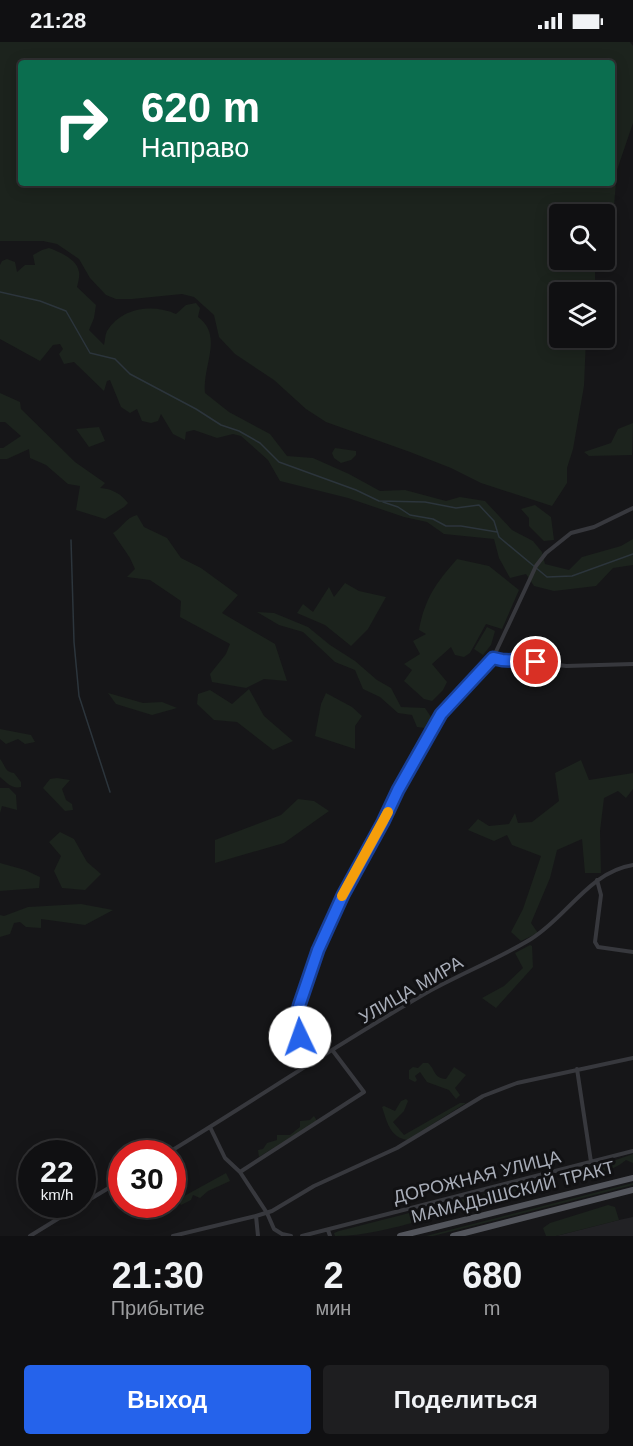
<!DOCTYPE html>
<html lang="ru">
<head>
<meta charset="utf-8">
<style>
  body { margin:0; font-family:Arial,sans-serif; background:#1e1e20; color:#f1f3f6; height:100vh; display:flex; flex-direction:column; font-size:22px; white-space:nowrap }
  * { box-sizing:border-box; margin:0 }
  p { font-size:20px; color:#9c9d9f }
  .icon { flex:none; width:33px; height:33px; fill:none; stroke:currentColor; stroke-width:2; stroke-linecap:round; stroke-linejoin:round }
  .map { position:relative; height:1194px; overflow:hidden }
  .panel { display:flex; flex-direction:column; background:#101012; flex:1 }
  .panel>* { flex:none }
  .top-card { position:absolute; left:18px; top:18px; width:597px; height:126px; border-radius:6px; box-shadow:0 3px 15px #0003,0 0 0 2px #303032; background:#0b6e4f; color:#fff; overflow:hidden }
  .tools { position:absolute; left:549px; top:162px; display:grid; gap:12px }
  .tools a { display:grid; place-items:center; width:66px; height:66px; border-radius:6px; background:#101012; box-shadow:0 3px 15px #0003,0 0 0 2px #303032; font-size:30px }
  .speed { position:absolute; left:18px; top:1098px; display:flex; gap:12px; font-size:30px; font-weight:700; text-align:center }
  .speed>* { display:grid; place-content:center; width:78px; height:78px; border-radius:50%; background:#101012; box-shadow:0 3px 15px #0003,0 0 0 2px #303032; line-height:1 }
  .speed small { font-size:15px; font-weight:400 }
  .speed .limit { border:9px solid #d22; background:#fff; color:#111 }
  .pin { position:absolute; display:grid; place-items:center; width:51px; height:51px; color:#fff; margin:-26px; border:3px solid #fff; border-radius:50%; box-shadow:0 2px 6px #0007 }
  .me { position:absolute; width:66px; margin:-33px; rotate:357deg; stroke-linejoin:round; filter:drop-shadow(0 0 4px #0008) }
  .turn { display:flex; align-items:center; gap:21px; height:126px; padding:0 24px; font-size:27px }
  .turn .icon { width:78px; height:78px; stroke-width:2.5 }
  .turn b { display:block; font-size:42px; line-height:51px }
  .eta { display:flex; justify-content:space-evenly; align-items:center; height:102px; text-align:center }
  .eta b { font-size:36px; font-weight:800; line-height:42px }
  .button { display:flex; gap:12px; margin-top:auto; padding:12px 24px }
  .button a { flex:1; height:69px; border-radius:6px; background:#2563eb; color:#fff; font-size:24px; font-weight:800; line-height:69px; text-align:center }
  .button a+a { background:#1e1e20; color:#f1f3f6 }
  .status { display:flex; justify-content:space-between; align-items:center; height:42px; padding:0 30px; background:#101012; direction:ltr }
  .status svg { height:16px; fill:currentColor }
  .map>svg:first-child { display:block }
  .built { fill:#222225 }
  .green { fill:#1c231d; fill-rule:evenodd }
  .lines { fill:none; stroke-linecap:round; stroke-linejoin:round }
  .stream { stroke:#2c353c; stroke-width:1.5 }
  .minor { stroke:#37383d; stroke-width:4 }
  .primary { stroke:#53555c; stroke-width:6 }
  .route-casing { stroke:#184099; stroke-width:15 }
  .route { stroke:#2563eb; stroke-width:10 }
  .slow { stroke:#f59e0b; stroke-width:10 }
  .labels { text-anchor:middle; stroke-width:6; stroke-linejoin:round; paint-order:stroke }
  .street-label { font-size:18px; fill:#a8adb8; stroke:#111113 }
</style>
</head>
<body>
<div class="status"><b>21:28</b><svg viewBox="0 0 49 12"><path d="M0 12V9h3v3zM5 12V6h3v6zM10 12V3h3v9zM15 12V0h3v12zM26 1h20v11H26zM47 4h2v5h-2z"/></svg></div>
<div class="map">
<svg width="633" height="1194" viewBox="0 0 633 1194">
  <rect width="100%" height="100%" fill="#161618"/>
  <path class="built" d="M633 1175V1194H556L619 1178Z"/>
  <path class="green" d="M0 0H630L633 4V81L617 128 614 164 605 185 604 172H560V218H595V250H560V296H586L584 344 573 407 567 426V441L552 464 481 441 451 426 410 410 326 380 306 367 274 338 235 312 219 295 214 273 194 255 182 252 132 257H116L106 253 90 236 79 217 57 202 43 199H0ZM21 21H612V141H21Z
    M49 206C60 210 77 217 79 230 80 234 78 241 77 245L96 263 94 276 89 288 104 303C105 299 105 293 107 289 122 265 153 262 176 272L186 263 196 261 200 266 198 275C224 294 202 324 205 351L229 370 270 392 287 414 313 416 349 432 380 449 405 448 446 459 460 455 485 459 512 488 533 499 542 510 545 522 569 528 582 515 621 504 633 497V523L613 526 596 544 554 549 534 544 526 532 510 536 499 516 494 497 444 492 427 480 404 475 348 456 280 439 268 418 241 394 233 392 217 396 194 388 186 390 185 398 173 392 161 372 158 379 151 381 142 379 137 367 130 371 121 365 110 338 107 339 104 349 74 320 64 322 59 312 63 307 60 302 53 303 40 319 0 297V223L2 219 7 217 15 220 17 230 25 223H35L33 213 42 208Z
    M0 351 20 360 21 367 75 420 105 441 100 446C112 447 120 451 128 461L124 465 105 477 76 468 80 444 68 442 46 423 30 416 29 407 7 417H0V406H3L21 394 5 380H0Z
    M633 381 632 413 589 414 584 410 611 401 618 387Z
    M99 385 105 399 89 405 76 387Z
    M335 406 356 409V413L351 418 341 421 334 416 332 411Z
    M535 463 551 475 554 498 544 499 529 484V476L521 467Z
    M137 473 144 485 167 496 181 516 201 526 238 553 222 571 275 602 287 639 264 637 246 646 212 640 210 632 226 612 230 602 180 575 181 559 150 538 127 535 135 527 130 516 113 491C123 485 125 476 137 473Z
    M457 517 489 524 519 548 502 587 486 582 470 611 464 615 455 613 451 605 432 622 447 640 443 648 432 659 424 657 404 639 412 628 404 622 420 612 413 599 426 592 419 588C425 556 436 541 457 517Z
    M345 541 359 549 386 555 368 587 351 604 325 583 297 571 303 562 313 570 329 545 334 555Z
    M257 570 274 571 308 585 330 603 355 619 377 638 391 646 401 665 425 666 433 678 425 686 417 685 412 673 398 671 380 655 363 647 355 628 335 620 303 590 279 583Z
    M487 585 495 589 491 603 483 613 474 607Z
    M249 647 264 674 293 699 273 708 237 680 214 678 197 662 198 652 210 648 232 662Z
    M108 651 143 661 162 660 177 666 152 673 116 662Z
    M326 651 352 665 362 674 355 684V707L315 694 321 662Z
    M0 687 31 693 35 700 25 702 18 697 6 702 0 697Z
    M0 717C5 722 4 730 14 731L21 740V745C12 747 7 741 0 735Z
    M581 718 589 738 633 731V747L626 756 618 749 604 756 600 789 601 831H585L582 797 557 808 550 836 531 881 538 891 521 899 511 890 523 867 541 814 512 803 507 793 494 799 468 788 478 777 489 784 509 782 515 771 518 781 532 780 559 759 555 731Z
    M57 736 70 738 62 747 66 758 72 762 73 768 65 769 43 746 50 737Z
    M0 746H9L16 753 17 768 2 764 0 771Z
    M298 757 314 759 329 769 284 801 215 821V798L281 773Z
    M60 790 74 797 87 820 101 832 85 848 62 846 54 829 61 814 49 800Z
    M0 821 25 828 40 835 39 846 0 849Z
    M81 862 113 868 85 883 41 877V886L26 885 20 880 14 881 10 892 0 895V873L4 874 28 865Z
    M530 903 532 904 533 925 496 966 482 956 504 944 523 926 515 911Z
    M423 1021H428C436 1028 433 1036 446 1037L454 1025 466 1033 455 1046 460 1053 456 1057 449 1048 427 1040 420 1030 415 1034 417 1038 415 1040 409 1037V1028L413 1025 418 1026Z
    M406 1057 408 1059 404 1069 393 1080 404 1093 460 1061H466L407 1098C390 1095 387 1080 382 1065L384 1064 395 1069 401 1059Z
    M314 1074 317 1079 259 1115 258 1108 263 1107 267 1101 277 1098V1093H290L300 1085V1079L310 1078Z
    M633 1112V1121L626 1118C611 1131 588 1133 569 1137L566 1131 569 1127 610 1120Z
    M226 1131 230 1139 208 1149 200 1156 193 1153 191 1158 181 1163 177 1158Z
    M545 1136 549 1141 545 1143 543 1142 518 1148 485 1160 482 1154 487 1149 513 1145 531 1139Z
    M633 1141V1143L610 1149 433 1194H426Z
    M472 1155 478 1156 476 1161C457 1165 440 1173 422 1178 394 1186 364 1194 335 1194L334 1191 339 1189Z
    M608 1163 615 1165 619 1178 556 1194H546L543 1186 550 1181Z"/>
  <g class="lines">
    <path class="stream" d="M0 250 40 259 66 269 90 311 115 317 130 332 196 367 221 383 239 389 260 401 279 420 356 448 379 459 425 460 456 466 479 463 494 479 499 495 547 535 572 534 633 512
      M383 460 398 465 410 473 433 477 446 484H461L497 490
      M71 498 74 600 79 654 110 750"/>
    <path class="minor" d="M493 616 502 619 536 620 566 624 633 622
      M597 838 601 853 595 900 598 905 633 910
      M318 1018 300 995 296 982 299 964 317 908 343 853 430 690 441 672 493 616 536 524 546 511 571 491 594 485 633 466
      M577 1027 591 1120
      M210 1085 225 1116 240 1130 267 1171 274 1187 282 1192 291 1194
      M166 1112C253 1059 338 1002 426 951 460 932 498 917 531 897 567 875 589 830 633 823
      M240 1130 364 1050 333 1009
      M82 1162 122 1138
      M328 1188 330 1194
      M30 1194 82 1162
      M173 1194 256 1174
      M258 1194 256 1174 272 1169 314 1144 397 1106 483 1054 517 1041 633 1016
      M302 1194 633 1109"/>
    <path class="primary" d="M400 1194 633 1136
      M453 1194 633 1148"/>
  </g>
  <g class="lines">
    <g class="route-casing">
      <path id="route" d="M300 995 296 982 299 964 318 908 343 853 383 780 398 748 441 672 493 616 502 618 536 620"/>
    </g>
    <use href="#route" class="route"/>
    <path class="slow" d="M342 854 388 770"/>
  </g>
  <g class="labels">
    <g class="street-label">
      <text transform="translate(411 948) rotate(-30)" y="6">УЛИЦА МИРА</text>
      <text transform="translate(477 1135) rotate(-14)" y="6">ДОРОЖНАЯ УЛИЦА</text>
      <text transform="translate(513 1150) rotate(-14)" y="6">МАМАДЫШСКИЙ ТРАКТ</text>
    </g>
  </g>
</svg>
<div class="tools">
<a><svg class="icon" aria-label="search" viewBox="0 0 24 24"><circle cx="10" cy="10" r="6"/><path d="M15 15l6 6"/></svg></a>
<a><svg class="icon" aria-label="layers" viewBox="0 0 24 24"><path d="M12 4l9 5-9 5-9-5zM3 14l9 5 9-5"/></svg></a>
</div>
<div class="speed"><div>22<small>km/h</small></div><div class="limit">30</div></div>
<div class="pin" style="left:536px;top:620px;background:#d93025"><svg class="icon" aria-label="arrive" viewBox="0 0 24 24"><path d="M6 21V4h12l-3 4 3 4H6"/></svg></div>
<svg class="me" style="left:300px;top:995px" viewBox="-20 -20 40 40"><circle r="19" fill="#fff"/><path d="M0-13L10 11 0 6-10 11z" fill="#2563eb"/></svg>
<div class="top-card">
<div class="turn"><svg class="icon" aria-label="right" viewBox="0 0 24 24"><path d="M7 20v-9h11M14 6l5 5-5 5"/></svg><div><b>620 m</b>Направо</div></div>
</div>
</div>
<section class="panel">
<div class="eta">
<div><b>21:30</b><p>Прибытие</p></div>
<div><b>2</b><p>мин</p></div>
<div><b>680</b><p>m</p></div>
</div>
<div class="button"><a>Выход</a><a>Поделиться</a></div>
</section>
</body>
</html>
